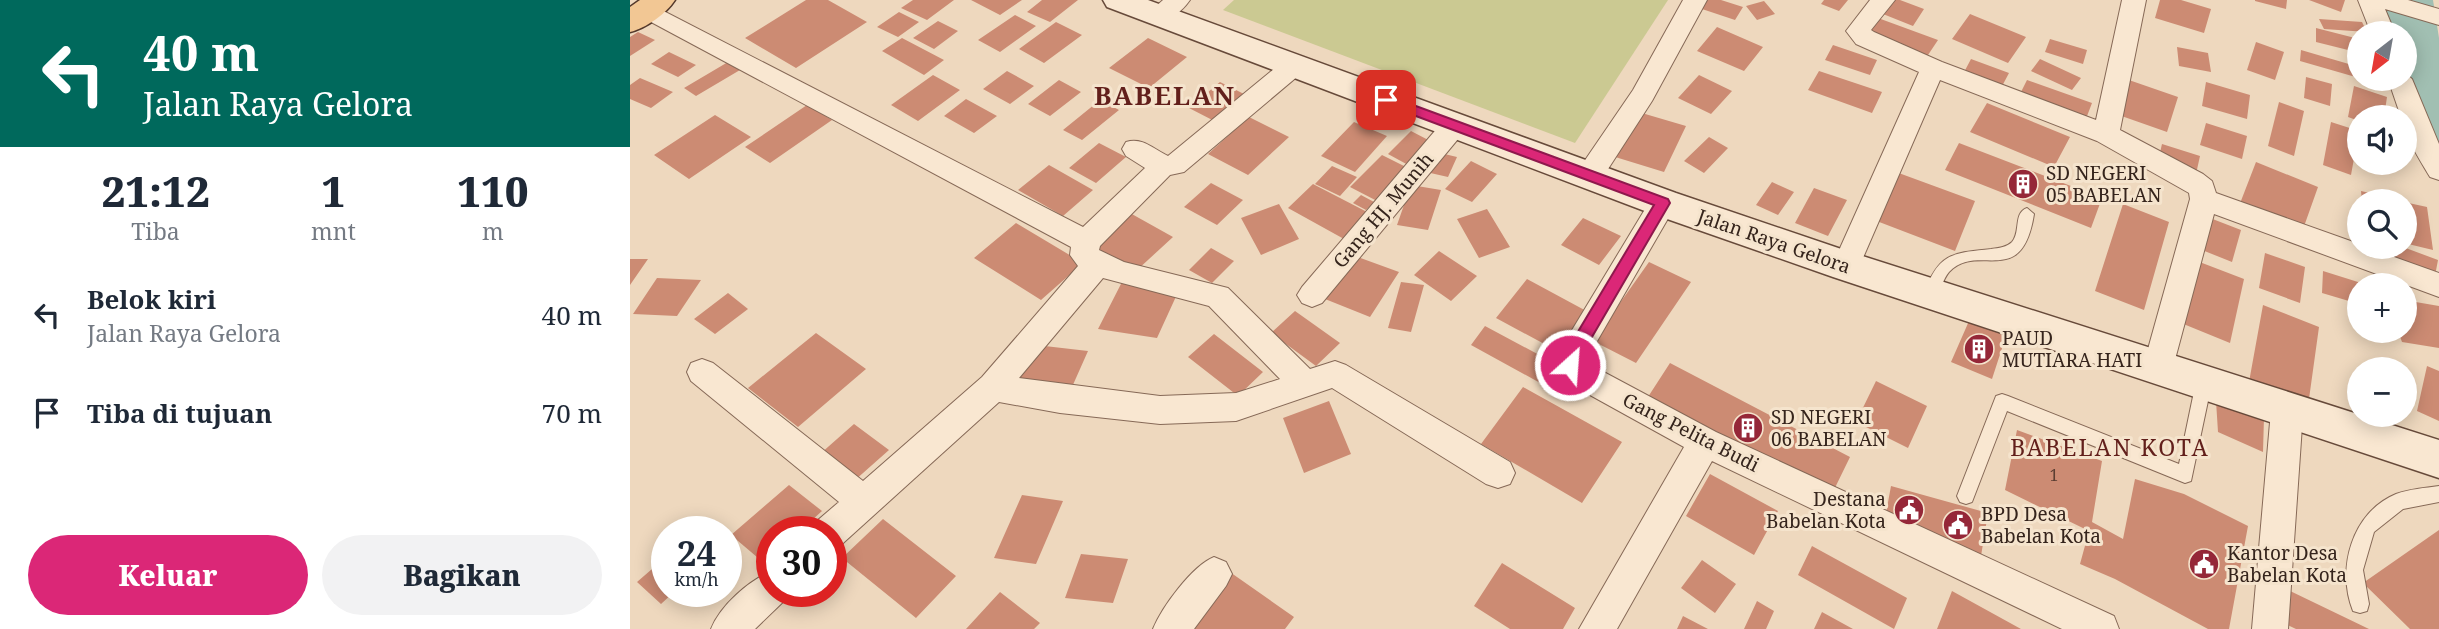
<!DOCTYPE html>
<html lang="id">
<head>
<meta charset="utf-8">
<style>
  body { margin:0; font-family:"Noto Serif",serif; background:#f2f2f3; color:#1f2937; height:100vh; display:flex; flex-direction:column; font-size:26px; white-space:nowrap }
  * { box-sizing:border-box; margin:0 }
  p { font-size:23px; color:#747a83 }
  .icon { flex:none; width:38px; height:38px; fill:none; stroke:currentColor; stroke-width:2; stroke-linecap:round; stroke-linejoin:round }
  .map { position:relative; flex:1; overflow:hidden }
  .details { display:flex; flex-direction:column; background:#fff; width:630px }
  .details>* { flex:none }
  .guide { background:#00695c; color:#fff; overflow:hidden }
  .needle { width:46px; rotate:211deg }
  .tools { position:absolute; left:1717px; top:21px; display:grid; gap:14px }
  .tools a { display:grid; place-items:center; width:70px; height:70px; border-radius:50%; background:#fff; box-shadow:0 4px 18px #0003; font-size:35px }
  .speed { position:absolute; left:21px; top:516px; display:flex; gap:14px; font-size:35px; font-weight:700; text-align:center }
  .speed>* { display:grid; place-content:center; width:91px; height:91px; border-radius:50%; background:#fff; box-shadow:0 4px 18px #0003; line-height:1 }
  .speed small { font-size:18px; font-weight:400 }
  .speed .limit { border:10px solid #d22; background:#fff; color:#111 }
  .pin { position:absolute; display:grid; place-items:center; width:60px; height:60px; color:#fff; margin:-30px; border-radius:14px; box-shadow:0 4px 10px #0006 }
  .me { position:absolute; width:77px; margin:-38px; rotate:26deg; stroke-linejoin:round; filter:drop-shadow(0 0 5px #0008) }
  .turn { display:flex; align-items:center; gap:24px; height:147px; padding:0 28px; font-size:32px }
  .turn .icon { width:91px; height:91px; stroke-width:2.5 }
  .turn b { display:block; font-size:49px; line-height:60px }
  .eta { display:flex; justify-content:space-evenly; align-items:center; height:119px; text-align:center }
  .eta b { font-size:42px; font-weight:800; line-height:49px }
  .action { display:flex; gap:14px; margin-top:auto; padding:14px 28px }
  .action a { flex:1; height:80px; border-radius:42px; background:#db2777; color:#fff; font-size:28px; font-weight:800; line-height:80px; text-align:center }
  .action a+a { background:#f2f2f3; color:#1f2937 }
  ul { padding:0; list-style:none }
  li { display:flex; align-items:center; gap:21px; height:98px; padding:0 28px }
  li div { flex:1 }
  li b { display:block; font-size:26px }
  li em { font-style:normal }
  main { display:flex; flex:1; min-height:0 }
  .map>svg:first-child { display:block }
  .green { fill:#cbc992 }
  .lines { fill:none; stroke-linecap:round; stroke-linejoin:round }
  .river { fill:#a1bfb2; fill-rule:evenodd }
  .building { fill:#cc8b73 }
  .lane-casing { stroke:#866957; stroke-width:2 }
  .street-casing { stroke:#866957; stroke-width:2 }
  .secondary-casing { stroke:#674a3a; stroke-width:3 }
  .primary-casing { stroke:#53382b; stroke-width:3 }
  .lane { fill:#f9e7d1; fill-rule:evenodd }
  .street { fill:#f9e7d1; fill-rule:evenodd }
  .secondary { fill:#f9e7d1; fill-rule:evenodd }
  .primary { fill:#f2c794; fill-rule:evenodd }
  .route { fill:#db2777; stroke:#8e194d; stroke-width:2 }
  .labels { text-anchor:middle; stroke-width:6; stroke-linejoin:round; paint-order:stroke }
  .number-label { font-size:16px; fill:#5b3e32 }
  .poi-label { font-size:19px; fill:#35241c; stroke:#f5e4cd; text-anchor:start }
  .street-label { font-size:19px; fill:#35241c; stroke:#f5e4cd }
  .quarter-label { font-size:23px; letter-spacing:2px; fill:#621f1b; stroke:#f5e4cd }
  .district-label { font-size:26px; font-weight:bold; letter-spacing:2px; fill:#621f1b; stroke:#f5e4cd }
</style>
</head>
<body>
<main>
<section class="details">
<div class="guide">
<div class="turn"><svg class="icon" aria-label="left" viewBox="0 0 24 24"><path d="M17 20v-9H6M10 6l-5 5 5 5"/></svg><div><b>40 m</b>Jalan Raya Gelora</div></div>
</div>
<div class="eta">
<div><b>21:12</b><p>Tiba</p></div>
<div><b>1</b><p>mnt</p></div>
<div><b>110</b><p>m</p></div>
</div>
<ul>
<li><svg class="icon" aria-label="left" viewBox="0 0 24 24"><path d="M17 20v-9H6M10 6l-5 5 5 5"/></svg><div><b>Belok kiri</b><p>Jalan Raya Gelora</p></div><em>40 m</em></li>
<li><svg class="icon" aria-label="arrive" viewBox="0 0 24 24"><path d="M6 21V4h12l-3 4 3 4H6"/></svg><div><b>Tiba di tujuan</b></div><em>70 m</em></li>
</ul>
<div class="action"><a>Keluar</a><a>Bagikan</a></div>
</section>
<div class="map">
<svg width="1809" height="629" viewBox="0 0 1809 629">
  <rect width="100%" height="100%" fill="#eed8be"/>
  <path class="green" d="M604 0H1038L945 143 593 10Z"/>
  <g class="lines">
    <path class="river" d="M1755 0H1803L1809 38V147L1790 142 1782 128 1767 79H1774V33H1759Z"/>
  </g>
  <path class="building" d="M176 0H198L237 22 166 68 115 38Z
    M283 0H324L297 20 271 8Z
    M341 0H392L370 15Z
    M412 0H448L420 22 397 12Z
    M1070 0H1091L1113 7 1105 20 1066 7Z
    M1194 0H1218L1209 11 1191 4Z
    M1257 0H1270L1294 9 1283 26 1248 12Z
    M1530 0H1551L1581 9 1574 33 1525 18Z
    M1625 0H1657L1656 9 1625 1Z
    M1679 0H1715L1711 12Z
    M1134 1 1145 14 1127 20 1116 6Z
    M269 12 289 22 268 37 247 27Z
    M1340 14 1396 37 1378 63 1322 39Z
    M385 15 406 26 370 52 348 40Z
    M1248 18 1308 40 1296 58 1237 35Z
    M1689 19 1732 22 1737 32 1694 29Z
    M308 21 328 31 304 49 283 38Z
    M426 22 452 35 414 63 389 49Z
    M1087 27 1133 47 1114 71 1067 51Z
    M1686 28 1725 38 1726 52 1686 42Z
    M8 32 25 40 0 56V37Z
    M272 38 314 60 294 75 252 51Z
    M518 38 557 57 519 88 479 68Z
    M1420 39 1457 50 1453 64 1415 52Z
    M1626 42 1654 52 1645 80 1617 70Z
    M1203 45 1247 60 1240 75 1195 60Z
    M1547 47 1578 53 1581 72 1549 66Z
    M1671 50 1729 67V78L1670 61Z
    M39 52 66 65 48 77 21 64Z
    M1341 59 1379 73 1370 90 1332 76Z
    M1410 59 1451 78 1442 90 1401 71Z
    M98 62 110 70 66 96 54 88Z
    M377 71 404 86 380 104 353 89Z
    M1189 71 1252 92 1242 113 1178 90Z
    M303 75 330 90 288 121 261 105Z
    M1069 75 1102 91 1081 114 1048 98Z
    M1676 77 1702 84 1700 106 1674 98Z
    M10 78 43 92 21 108 0 99V85Z
    M1496 79 1548 97 1537 132 1483 113Z
    M429 80 451 92 420 116 398 104Z
    M1397 80 1462 103 1454 124 1387 100Z
    M590 82 622 98 592 125 559 108Z
    M1576 82 1620 95 1617 119 1572 106Z
    M1724 86 1757 97 1754 117H1729V121L1718 117Z
    M336 99 367 116 344 133 314 116Z
    M470 100 489 110 452 140 433 130Z
    M1649 102 1674 111 1664 156 1638 146Z
    M1357 103 1440 137 1424 167 1340 132Z
    M177 105 202 120 140 163 115 147Z
    M1005 111 1056 126 1034 172 982 156Z
    M85 115 121 137 59 179 24 155Z
    M619 117 659 137 618 175 578 154Z
    M724 122 757 136 725 172 691 156Z
    M1701 122 1729 131 1721 175 1693 165Z
    M1576 123 1617 136 1612 159 1570 145Z
    M781 131 804 143 780 166 758 154Z
    M1079 137 1098 148 1074 173 1054 161Z
    M469 143 496 157 466 183 439 168Z
    M1329 143 1472 198 1461 228 1315 170Z
    M1532 144 1570 156 1566 174 1528 161Z
    M806 152 827 157 818 177 796 172Z
    M752 155 780 169 749 202 720 187Z
    M841 161 867 174 842 202 815 189Z
    M1626 162 1688 187 1672 232 1609 206Z
    M419 165 463 190 433 216 388 190Z
    M702 166 727 177 710 196 685 184Z
    M1266 172 1345 201 1325 251 1244 220Z
    M1142 182 1164 192 1148 215 1126 205Z
    M581 183 613 200 587 225 554 207Z
    M683 184 739 213 714 239 658 208Z
    M781 185 811 190 798 230 767 225Z
    M1184 188 1217 200 1198 236 1165 223Z
    M1731 191 1769 200V201H1732Z
    M731 195 744 202 736 210 723 203Z
    M1774 202 1797 207 1803 250 1774 243Z
    M649 204 669 239 631 255 611 218Z
    M1493 204 1539 222 1514 310 1465 291Z
    M857 209 880 247 849 258 827 219Z
    M500 213 543 237 506 271 463 246Z
    M953 218 991 236 969 265 931 245Z
    M1580 218 1611 230 1602 262 1572 250Z
    M386 223 453 263 411 300 344 258Z
    M1748 247H1773L1808 260 1804 281 1746 258Z
    M581 248 604 261 582 283 559 270Z
    M809 251 847 276 821 301 784 275Z
    M1635 253 1675 267 1670 303 1629 288Z
    M725 256 769 272 740 317 695 299Z
    M0 259H18L0 285Z
    M1567 261 1614 279 1600 343 1551 323Z
    M1019 262 1061 282 1006 363 963 341Z
    M1693 271 1728 282 1729 304 1692 293Z
    M27 278 71 280 47 316 3 314Z
    M897 279 960 313 931 353 866 318Z
    M492 282 549 290 527 338 468 329Z
    M771 282 794 285 781 332 758 328Z
    M98 293 118 309 85 334 64 319Z
    M1774 300 1809 306V348L1772 342 1768 331H1774Z
    M1633 305 1689 327 1678 406 1619 382Z
    M665 311 710 343 686 366 641 333Z
    M1339 321 1376 336 1362 379 1321 362Z
    M855 326 926 364 912 384 841 345Z
    M186 333 236 369 168 427 118 388Z
    M584 334 633 372 608 396 558 357Z
    M406 345 458 351 442 387 389 380Z
    M1040 363 1220 457 1200 498 1016 400Z
    M1797 366 1809 371V421L1787 411Z
    M1246 381 1297 406 1278 448 1226 422Z
    M893 387 992 442 952 503 851 444Z
    M699 401 721 454 674 473 653 418Z
    M1586 401 1634 417 1633 452 1588 432Z
    M224 424 259 450 224 481 190 454Z
    M1387 430 1472 461 1462 522 1493 539 1505 479 1554 494 1618 526 1599 629H1578L1485 579 1450 564 1459 531 1375 490Z
    M1080 474 1148 511 1124 555 1056 516Z
    M159 485 192 511 169 532H142V557L134 563 101 535Z
    M1261 486 1358 513 1351 556 1254 524Z
    M392 495 433 501 406 564 364 558Z
    M253 519 326 576 286 618 212 558Z
    M78 520 93 532H64Z
    M1809 530V629H1780L1733 583Z
    M1182 546 1277 598 1264 629 1168 575Z
    M451 554 498 559 483 603 435 598Z
    M37 556V592H44L31 604 7 582Z
    M1072 560 1106 584 1085 613 1051 588Z
    M872 563 945 608 933 629H880L844 606Z
    M597 570 664 617 655 629H555Z
    M1652 587 1739 629H1666L1645 619Z
    M1322 591 1391 629H1307Z
    M370 592 410 623 404 629H336Z
    M1127 601 1144 611 1136 629H1114Z
    M1192 612 1223 629H1184Z
    M1053 616 1078 629H1047Z"/>
  <g class="lines">
    <g class="lane-casing">
      <path id="lane" d="M1397 208 1404 214C1392 291 1348 241 1319 272 1313 279 1311 289 1307 297H1297L1294 293C1309 253 1322 253 1361 249 1369 248 1377 247 1382 242 1391 232 1383 213 1397 208Z
        M1574 375 1580 377 1582 382 1561 481 1555 483 1377 411 1342 502 1336 504 1330 502 1327 496 1366 396 1372 394 1378 396 1549 464 1566 382 1568 377Z
        M1809 486V502L1773 509 1744 532 1733 570 1739 604 1737 611 1730 613 1723 611C1706 569 1722 512 1766 494 1779 489 1795 488 1809 486Z"/>
    </g>
    <g class="street-casing">
      <path id="street" d="M533 0H560C551 13 535 25 520 20L516 15Z
        M1053 0H1077L1022 101 969 183 959 186 949 183 946 176 949 169 1003 90Z
        M1240 0H1265L1241 30 1244 32 1312 62 1466 120 1492 0H1516L1490 130 1573 174 1582 181 1586 193 1729 244V247H1736L1809 273V297L1584 214 1543 367 1539 376 1528 380 1517 376 1513 367 1560 199 1559 193 1467 141 1310 80 1226 274 1216 278 1206 274 1202 266 1289 72 1226 44 1216 31Z
        M1728 0H1778L1809 9V25L1755 9 1765 33H1741Z
        M16 2 453 227 515 168 496 156 492 149 496 142C513 137 523 149 538 156L656 59 665 57 674 59 677 65 674 71 554 172 540 175 470 246 469 250 494 262 598 288 680 369 705 361 716 365 880 462 885 473 880 484 868 488 856 484 702 388 606 421 530 424 430 413 369 402 212 544 201 548V532H183L188 520 209 502 61 381 57 372 61 363 72 359 83 363 233 481 352 377 448 266 440 255 441 247 8 15 4 10 8 5ZM473 278 579 306 650 379 606 393 530 396 389 378Z
        M1774 72 1782 79 1809 144V180L1800 177C1790 160 1774 137 1774 117H1771L1758 79H1774Z
        M824 117 833 119 837 126 833 133 692 303 682 307 672 303 667 295 672 287 815 119Z
        M1033 192 1043 196 1047 203 955 362 1086 432 1484 616 1489 629H1432L1082 461 987 629H949L1054 447 931 379 924 360 1023 196Z
        M1657 397 1668 401 1673 411 1658 629H1622L1641 411 1646 401Z
        M584 557 596 562 602 574 596 586 564 629H523C532 607 562 566 584 557Z
        M142 571V592H158L155 600 125 629H81C90 606 119 580 142 571Z"/>
    </g>
    <g class="secondary-casing">
      <path id="secondary" d="M473 0H518L1046 193 1220 252 1809 440V478L1203 277 1020 213 477 7Z"/>
    </g>
    <g class="primary-casing">
      <path id="primary" d="M10 0H45C36 14 16 28 0 32V7Z"/>
    </g>
    <use href="#lane" class="lane"/>
    <use href="#street" class="street"/>
    <use href="#secondary" class="secondary"/>
    <use href="#primary" class="primary"/>
  </g>
  <path class="route" d="M756 95 1038 199 1040 203 948 361 945 370H934L931 360 1024 205 751 103V97Z"/>
  <defs>
    <g id="building-disc" transform="scale(1.575)"><circle r="9.5" fill="#952738" stroke="#f5e4cd"/><path d="M-4-6H4V6H1V3H-1V6H-4ZM-2.5-4.3h1.7v1.8h-1.7ZM.8-4.3h1.7v1.8H.8ZM-2.5-1h1.7V.8h-1.7ZM.8-1h1.7V.8H.8Z" fill="#fff"/></g>
    <g id="civic-disc" transform="scale(1.575)"><circle r="9.5" fill="#952738" stroke="#f5e4cd"/><path d="M-.6-6.5H3V-4.5H.6V-3L4-1V1h2V6H-6V1h2V-1L-.6-3ZM-1.2 2.5V6h2.4V2.5Z" fill="#fff"/></g>
  </defs>
  <g fill-rule="evenodd">
    <use href="#building-disc" x="1393" y="184"/>
    <use href="#building-disc" x="1349" y="349"/>
    <use href="#building-disc" x="1118" y="428"/>
    <use href="#civic-disc" x="1279" y="510"/>
    <use href="#civic-disc" x="1328" y="525"/>
    <use href="#civic-disc" x="1574" y="564"/>
  </g>
  <g class="labels">
    <g class="number-label">
      <text x="1424" y="481">1</text>
    </g>
    <g class="poi-label">
      <text x="1416" y="180">SD NEGERI<tspan x="1416" dy="22">05 BABELAN</tspan></text>
      <text x="1372" y="345">PAUD<tspan x="1372" dy="22">MUTIARA HATI</tspan></text>
      <text x="1141" y="424">SD NEGERI<tspan x="1141" dy="22">06 BABELAN</tspan></text>
      <text x="1256" y="506" text-anchor="end">Destana<tspan x="1256" dy="22">Babelan Kota</tspan></text>
      <text x="1351" y="521">BPD Desa<tspan x="1351" dy="22">Babelan Kota</tspan></text>
      <text x="1597" y="560">Kantor Desa<tspan x="1597" dy="22">Babelan Kota</tspan></text>
    </g>
    <g class="street-label">
      <text transform="translate(753 210) rotate(-50)" y="7">Gang HJ. Munih</text>
      <text transform="translate(1144 241) rotate(19)" y="7">Jalan Raya Gelora</text>
      <text transform="translate(1061 432) rotate(27)" y="7">Gang Pelita Budi</text>
    </g>
    <g class="quarter-label">
      <text x="1480" y="456">BABELAN KOTA</text>
    </g>
    <g class="district-label">
      <text x="535" y="105">BABELAN</text>
    </g>
  </g>
</svg>
<div class="tools">
<a><svg class="needle" viewBox="-14 -14 28 28"><path d="M0-13l5 13h-10z" fill="#e53935"/><path d="M0 13l5-13h-10z" fill="#747a83"/></svg></a>
<a><svg class="icon" aria-label="sound" viewBox="0 0 24 24"><path d="M4 9h4l5-4v14l-5-4H4zM17 9q2 3 0 6"/></svg></a>
<a><svg class="icon" aria-label="search" viewBox="0 0 24 24"><circle cx="10" cy="10" r="6"/><path d="M15 15l6 6"/></svg></a>
<a>+</a>
<a>−</a>
</div>
<div class="speed"><div>24<small>km/h</small></div><div class="limit">30</div></div>
<div class="pin" style="left:756px;top:100px;background:#d93025"><svg class="icon" aria-label="arrive" viewBox="0 0 24 24"><path d="M6 21V4h12l-3 4 3 4H6"/></svg></div>
<svg class="me" style="left:940px;top:365px" viewBox="-20 -20 40 40"><circle r="17" fill="#db2777" stroke="#fff" stroke-width="3"/><path d="M0-11L8 9 0 5-8 9z" fill="#fff"/></svg>
</div>
</main>
</body>
</html>
